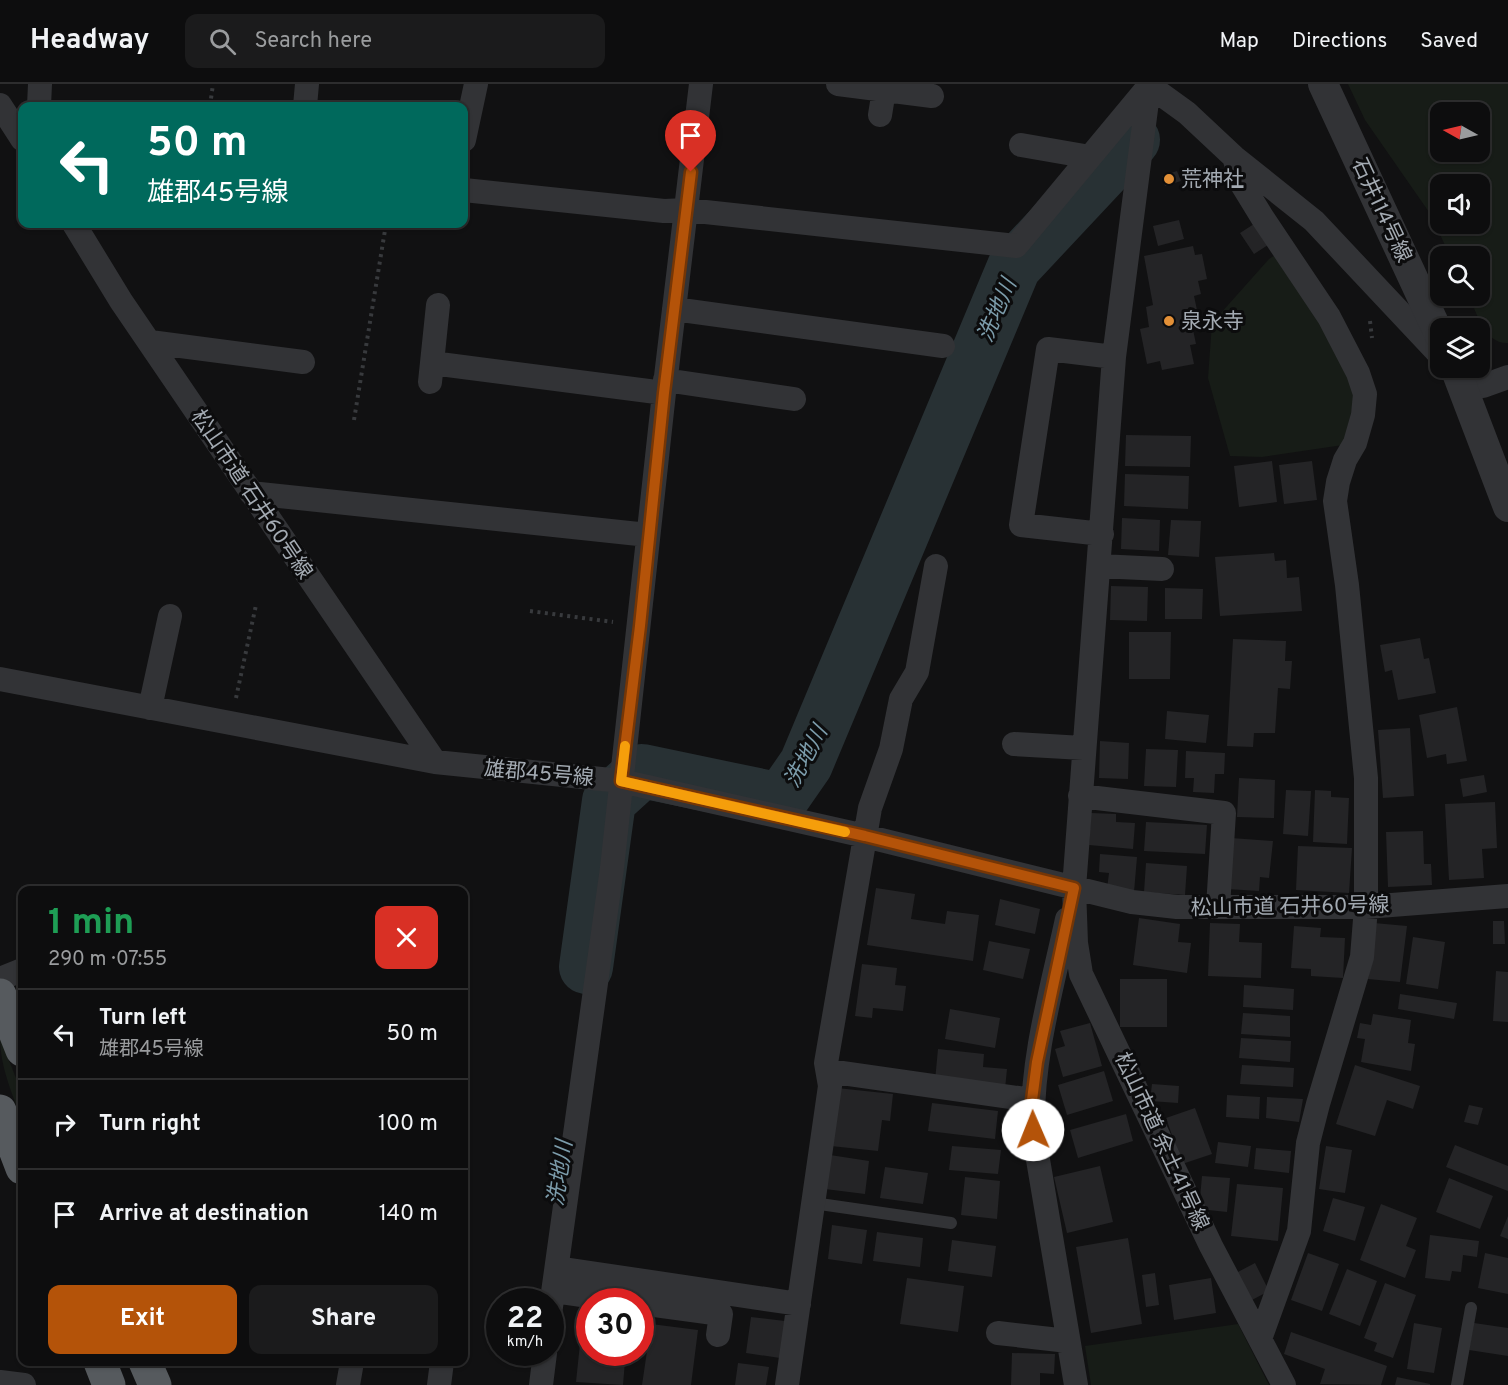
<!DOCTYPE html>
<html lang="en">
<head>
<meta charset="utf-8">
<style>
  body { margin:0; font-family:Overpass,"Noto Sans JP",sans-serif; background:#1b1b1c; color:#f1f3f6; height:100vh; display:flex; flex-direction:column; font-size:22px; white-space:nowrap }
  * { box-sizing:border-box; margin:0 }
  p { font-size:20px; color:#9a9c9e }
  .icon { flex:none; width:33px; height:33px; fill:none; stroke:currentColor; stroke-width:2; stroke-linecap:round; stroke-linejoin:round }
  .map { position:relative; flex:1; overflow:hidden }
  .panel { position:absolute; left:18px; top:802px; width:450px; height:480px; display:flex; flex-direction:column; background:#0d0d0e; border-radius:12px; box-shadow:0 2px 4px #0004,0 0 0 2px #2d2d2e }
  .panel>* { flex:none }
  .guide { position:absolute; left:18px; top:18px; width:450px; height:126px; border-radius:12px; box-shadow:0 2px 4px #0004,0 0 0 2px #2d2d2e; background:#00695c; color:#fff; overflow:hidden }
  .needle { width:39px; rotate:278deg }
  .controls { position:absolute; left:1430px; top:18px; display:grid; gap:12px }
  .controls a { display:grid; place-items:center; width:60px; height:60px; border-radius:12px; background:#0d0d0e; box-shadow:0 2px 4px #0004,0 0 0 2px #2d2d2e; font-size:30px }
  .speed { position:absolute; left:486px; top:1204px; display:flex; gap:12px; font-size:30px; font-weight:700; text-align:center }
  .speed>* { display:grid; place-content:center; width:78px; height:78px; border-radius:50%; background:#0d0d0e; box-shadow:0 2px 4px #0004,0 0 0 2px #2d2d2e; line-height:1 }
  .speed small { font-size:15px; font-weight:400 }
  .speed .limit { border:9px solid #d22; background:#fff; color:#111 }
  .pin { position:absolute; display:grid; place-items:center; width:51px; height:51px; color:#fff; margin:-62px -26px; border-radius:50% 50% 50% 0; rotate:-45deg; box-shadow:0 0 6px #0007 }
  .pin .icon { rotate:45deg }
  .me { position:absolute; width:66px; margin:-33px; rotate:359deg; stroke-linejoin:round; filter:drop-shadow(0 0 4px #0008) }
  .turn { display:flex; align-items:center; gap:21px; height:126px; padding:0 30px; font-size:27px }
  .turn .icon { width:78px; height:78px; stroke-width:2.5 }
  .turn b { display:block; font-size:42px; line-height:51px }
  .round { display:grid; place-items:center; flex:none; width:63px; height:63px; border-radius:12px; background:#1b1b1c }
  .headline { display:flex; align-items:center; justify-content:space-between; height:102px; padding:0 30px }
  h1 { font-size:36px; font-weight:700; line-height:45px; color:#1e9e55 }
  .cta { display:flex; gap:12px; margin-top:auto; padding:12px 30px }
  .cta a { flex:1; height:69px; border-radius:12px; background:#b45309; color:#fff; font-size:24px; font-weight:700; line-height:69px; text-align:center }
  .cta a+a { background:#1b1b1c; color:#f1f3f6 }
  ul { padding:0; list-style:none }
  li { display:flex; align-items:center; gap:18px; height:90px; padding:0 30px; border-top:2px solid #2d2d2e }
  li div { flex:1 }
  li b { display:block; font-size:22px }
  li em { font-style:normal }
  header { display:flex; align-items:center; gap:36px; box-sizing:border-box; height:84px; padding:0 30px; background:#0d0d0e; border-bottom:2px solid #2d2d2e }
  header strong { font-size:28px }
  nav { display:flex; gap:33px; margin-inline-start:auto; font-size:21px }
  .search { width:420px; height:54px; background:#1b1b1c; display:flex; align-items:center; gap:15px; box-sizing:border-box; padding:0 21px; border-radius:12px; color:#9a9c9e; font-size:22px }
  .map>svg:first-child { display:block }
  .green { fill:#171c17; fill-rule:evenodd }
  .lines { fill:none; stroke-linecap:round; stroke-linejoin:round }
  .river { stroke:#283134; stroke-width:54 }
  .building { fill:#242426 }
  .path { stroke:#383a3d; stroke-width:4; stroke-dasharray:3 4.5; stroke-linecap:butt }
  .service { stroke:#323336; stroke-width:12 }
  .minor { stroke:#323336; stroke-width:24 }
  .tertiary { stroke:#323336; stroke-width:30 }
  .trunk { stroke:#565a5e; stroke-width:33 }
  .route-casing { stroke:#753606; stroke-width:15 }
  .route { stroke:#b45309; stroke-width:10 }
  .slow { stroke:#f59e0b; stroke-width:10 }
  .poi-dot { fill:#e39037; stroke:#0c0c0d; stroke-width:2 }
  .labels { text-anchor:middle; stroke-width:6; stroke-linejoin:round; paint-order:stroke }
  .poi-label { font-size:21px; fill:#a3aab2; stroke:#0c0c0d; text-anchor:start }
  .street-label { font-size:21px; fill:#a3aab2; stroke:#0c0c0d }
  .water-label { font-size:22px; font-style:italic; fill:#7c9cab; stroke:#0c0c0d }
</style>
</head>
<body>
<header>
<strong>Headway</strong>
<div class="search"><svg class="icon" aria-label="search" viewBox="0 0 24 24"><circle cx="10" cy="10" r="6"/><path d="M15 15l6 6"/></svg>Search here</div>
<nav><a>Map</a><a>Directions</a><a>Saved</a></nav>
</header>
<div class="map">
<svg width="1508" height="1301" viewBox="0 0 1508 1301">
  <rect width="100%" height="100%" fill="#111112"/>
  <path class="green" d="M1348 0H1508V259C1484 260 1477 229 1469 212H1479V172H1450L1431 131 1365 36ZM1440 28H1479V68H1440ZM1440 100H1479V140H1440Z
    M1280 168 1357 306 1343 361 1262 373 1230 372 1208 294 1212 239 1269 175Z
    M0 954 22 1009V1036C12 1010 0 982 0 954Z
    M1238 1240 1269 1301H1091L1085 1262Z"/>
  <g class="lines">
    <path class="river" d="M586 883 609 717 642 687 781 716 806 680 1014 183 1133 56"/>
  </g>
  <path class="building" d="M1177 87 1181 97 1165 102 1162 92Z
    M1179 136 1184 155 1158 162 1153 142Z
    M1254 140 1268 161 1254 170 1240 149Z
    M1193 162 1195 171 1202 170 1207 195 1198 197 1201 210 1194 212 1200 240 1192 241 1196 260 1190 261 1194 280 1162 286 1160 277 1147 280 1140 245 1149 243 1146 223 1153 221 1144 172Z
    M1126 351 1191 352 1190 383 1125 382Z
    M1272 377 1277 418 1239 423 1234 382Z
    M1312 377 1317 416 1284 420 1279 381Z
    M1125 390 1189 392 1188 425 1124 422Z
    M1122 434 1160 436 1159 467 1121 465Z
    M1171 436 1201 437 1199 473 1168 471Z
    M1274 469 1275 477 1286 476 1287 494 1299 493 1302 527 1220 532 1215 473Z
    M1111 502 1148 503 1147 537 1110 536Z
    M1165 504 1203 505 1202 535H1165Z
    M1129 548H1171L1170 595H1129Z
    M1420 554 1424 575 1429 574 1436 609 1398 616 1392 586 1385 588 1380 561Z
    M1233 555 1286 557 1285 577H1292L1290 605 1278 604 1275 649H1254L1253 663 1227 662Z
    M1457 623 1467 677 1447 680 1446 670 1427 674 1419 631Z
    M1167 627 1209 631 1206 659 1165 655Z
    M1410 644 1414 712 1383 714 1378 646Z
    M1100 657 1129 659 1128 695 1099 694Z
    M1146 665 1178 666 1176 703 1144 702Z
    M1186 667 1225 669 1224 690H1215L1214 709 1193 708 1194 694H1185Z
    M1484 691 1487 708 1463 713 1460 695Z
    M1239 694 1275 696 1274 734 1237 733Z
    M1286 706 1311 707 1308 752 1283 750Z
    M1315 706 1331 707V713L1349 714 1347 760 1313 758Z
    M1495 718 1497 764 1482 765 1484 794 1449 796 1445 720Z
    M1091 729 1116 730V738L1135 739 1133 765 1089 761Z
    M1146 738 1207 741 1205 770 1144 767Z
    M1423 747 1424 780H1431L1432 801 1388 803 1386 748Z
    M1231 754 1273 757 1269 794 1260 793 1259 807 1227 805Z
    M1298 762 1352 764 1349 809 1296 806Z
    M1100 770 1137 773 1134 808 1107 805 1109 789 1099 788Z
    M1146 779 1187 782 1185 811 1144 808Z
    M876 804 915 810 911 835 945 840 947 827 979 831 973 877 867 861Z
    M1000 815 1040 825 1035 850 995 841Z
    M1139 834 1180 840 1178 858 1191 859 1187 889 1133 881Z
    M1493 837H1504L1505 860H1493Z
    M1210 839 1240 840 1239 858 1262 859 1261 894 1208 892Z
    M1374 839 1407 842 1400 898 1368 895Z
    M1294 842 1321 844 1320 853 1345 854 1343 894 1311 892V885L1291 884Z
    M1413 853 1445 858 1438 905 1406 900Z
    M989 857 1030 865 1023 895 983 886Z
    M862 880 897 884 895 901 906 902 903 927 873 924 872 934 855 932Z
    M1496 887 1508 888V938L1493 937Z
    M1120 895H1167V943H1120Z
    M1244 901 1294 905 1293 926 1243 923Z
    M1400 910 1457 919 1454 935 1398 925Z
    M950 925 1000 934 995 964 945 955Z
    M1243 929 1290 932V953L1241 950Z
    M1373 930 1411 936 1408 959 1415 960 1411 987 1361 978 1365 955 1357 954 1360 939 1371 941Z
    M1090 939 1102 982 1063 993 1055 965 1065 962 1060 947Z
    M1241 954 1291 957 1290 978 1239 974Z
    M938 965 984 970 983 983 1007 985 1005 1005 935 997Z
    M1242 981 1294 984 1293 1003 1240 1000Z
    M1355 981 1420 1002 1413 1025 1387 1016 1375 1052 1336 1040Z
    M1104 987 1113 1017 1067 1031 1058 1001Z
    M1152 1000 1179 1002 1178 1019 1150 1017Z
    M837 1004 893 1010 890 1037 882 1036 878 1067 831 1062Z
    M1227 1011 1260 1013 1259 1035 1226 1033Z
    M1267 1013 1303 1015 1299 1038 1266 1034Z
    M932 1019 998 1027 995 1055 928 1047Z
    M1469 1021 1483 1024 1478 1041 1464 1038Z
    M1195 1024 1212 1070 1182 1080 1166 1034Z
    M1126 1030 1133 1057 1078 1074 1070 1046Z
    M1218 1058 1251 1062 1248 1083 1215 1079Z
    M1455 1061 1508 1082V1107L1446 1083Z
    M952 1062 1001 1066 998 1090 949 1086Z
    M1326 1062 1352 1066 1345 1109 1319 1105Z
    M1256 1064 1291 1067 1289 1089 1254 1085Z
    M830 1071 869 1077 865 1110 825 1105Z
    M1100 1082 1113 1138 1067 1149 1054 1093Z
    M885 1083 928 1089 923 1120 880 1114Z
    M1202 1092 1230 1094 1227 1128 1199 1125Z
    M965 1093 1000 1097 997 1135 961 1131Z
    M1449 1094 1493 1112 1480 1145 1436 1128Z
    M1237 1100 1283 1104 1278 1157 1231 1152Z
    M1333 1114 1365 1123 1355 1157 1323 1147Z
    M1381 1120 1417 1134 1406 1162 1416 1166 1405 1194 1360 1176Z
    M1508 1132V1155L1500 1152Z
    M832 1141 867 1146 862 1180 828 1175Z
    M877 1148 923 1154 920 1183 873 1177Z
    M1430 1151 1479 1157 1477 1173 1463 1171 1461 1188 1452 1187 1450 1197 1425 1194Z
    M1128 1154 1142 1240 1091 1249 1076 1163Z
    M952 1156 996 1162 992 1193 948 1187Z
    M1308 1169 1339 1180 1322 1227 1291 1216Z
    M1485 1169 1508 1174V1210L1478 1204Z
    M1255 1179 1269 1207 1250 1217 1236 1189Z
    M1347 1185 1377 1197 1360 1242 1329 1230Z
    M1155 1189 1159 1221 1146 1223 1142 1191Z
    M907 1194 964 1202 958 1248 900 1240Z
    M1211 1194 1216 1229 1174 1236 1169 1201Z
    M1385 1199 1416 1211 1393 1274 1374 1267 1377 1259 1364 1254Z
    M583 1231H590V1269H616L615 1276 625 1277 623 1301 576 1298Z
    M751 1233 785 1237 780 1274 746 1269Z
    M1414 1239 1442 1244 1434 1289 1407 1285Z
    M1474 1239 1508 1244V1272L1469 1266Z
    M651 1240 698 1246 691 1301H642Z
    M1291 1248 1387 1282 1381 1301 1320 1300 1325 1285 1284 1270Z
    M1012 1269 1055 1270 1054 1290 1040 1289V1301H1011Z
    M738 1279 769 1283 766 1301H735Z
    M1397 1293 1430 1300V1301H1395Z"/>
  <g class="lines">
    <path class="path" d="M210 22 213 0
      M1370 237 1372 254
      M354 336 386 140
      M530 527 613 538
      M236 614 256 521"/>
    <path class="service" d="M813 1119 951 1139
      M1457 1301 1471 1224"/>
    <path class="minor" d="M838 0 932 12
      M1147 0 1187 29 1234 73 1314 137 1440 271
      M1149 2 1114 273 1074 804 1076 859 1081 890 1211 1162 1284 1301
      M0 21 22 55
      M39 22 40 0
      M305 22 307 0
      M880 31 884 6
      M464 56 476 0
      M1021 61 1090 73
      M1234 73 1243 102 1262 133 1329 233 1358 289 1365 310 1363 331 1355 359 1345 376 1338 398 1335 417 1347 501 1366 694V823L1362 873 1318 1020 1308 1059 1299 1147 1260 1255
      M464 106 664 127 687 126 1016 162 1149 2
      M74 140 121 217 435 678
      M674 225 943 262
      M150 258 303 278
      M432 279 664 309
      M1452 284 1483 302 1508 293
      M665 296 794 315
      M430 298 438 221
      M251 409 648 451
      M1102 450 1021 441 1048 265 1114 273
      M1099 482 1162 485
      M0 595 435 678 621 697 865 752 1132 818 1177 823H1366L1508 812
      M150 624 170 532
      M1014 660 1083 664
      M1080 712 1224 729 1218 823
      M1067 835C1052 904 1031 975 1033 1046L1076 1301
      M0 895 22 886
      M828 987 1032 1016
      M557 1184 799 1220
      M554 1207 631 1218
      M640 1219 721 1230 718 1251
      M550 1230 612 784 664 309 701 0
      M998 1249 1068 1257
      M0 1298 24 1301
      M348 1301 352 1278
      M439 1301 442 1278
      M541 1301 545 1269
      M787 1301 830 1002 826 979 870 724 891 665 901 615 917 588 936 482"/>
    <path class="tertiary" d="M1323 0 1440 252
      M1455 284 1508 423"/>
    <path class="trunk" d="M0 911 22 966
      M0 1027 22 1084
      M100 1278 109 1301
      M145 1278 155 1301"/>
  </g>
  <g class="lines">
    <g class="route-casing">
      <path id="route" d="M691 88 664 309 640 542 621 697 865 752 1074 804 1037 978 1032 1016 1033 1046"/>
    </g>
    <use href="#route" class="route"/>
    <path class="slow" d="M625 662 621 697 845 748"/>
  </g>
  <g class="poi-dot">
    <circle cx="1169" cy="95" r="6"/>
    <circle cx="1169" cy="237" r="6"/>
  </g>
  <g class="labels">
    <g class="poi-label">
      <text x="1181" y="102">荒神社</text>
      <text x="1181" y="244">泉永寺</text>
    </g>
    <g class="street-label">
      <text transform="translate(1382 126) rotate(65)" y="7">石井114号線</text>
      <text transform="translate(252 410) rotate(56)" y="7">松山市道 石井60号線</text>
      <text transform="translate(539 689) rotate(5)" y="7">雄郡45号線</text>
      <text transform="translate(1290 822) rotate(-1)" y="7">松山市道 石井60号線</text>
      <text transform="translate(1162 1057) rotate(65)" y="7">松山市道 余土41号線</text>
    </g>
    <g class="water-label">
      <text transform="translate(996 226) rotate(-67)" y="8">洗地川</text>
      <text transform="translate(805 672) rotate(-62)" y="8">洗地川</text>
      <text transform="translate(559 1089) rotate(-82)" y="8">洗地川</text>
    </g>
  </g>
</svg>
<div class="controls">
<a><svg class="needle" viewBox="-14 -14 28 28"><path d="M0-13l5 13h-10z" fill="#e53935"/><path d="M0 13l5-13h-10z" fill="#9a9c9e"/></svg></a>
<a><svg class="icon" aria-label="sound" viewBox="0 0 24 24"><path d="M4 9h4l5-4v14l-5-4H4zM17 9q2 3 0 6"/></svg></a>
<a><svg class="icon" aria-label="search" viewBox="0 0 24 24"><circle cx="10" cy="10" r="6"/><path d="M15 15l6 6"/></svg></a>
<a><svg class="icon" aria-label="layers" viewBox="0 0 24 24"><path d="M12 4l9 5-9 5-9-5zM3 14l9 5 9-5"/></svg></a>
</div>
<div class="speed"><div>22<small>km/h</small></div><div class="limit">30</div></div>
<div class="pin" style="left:691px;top:88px;background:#d93025"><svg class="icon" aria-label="arrive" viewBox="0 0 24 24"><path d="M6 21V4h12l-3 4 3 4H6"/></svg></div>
<svg class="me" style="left:1033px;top:1046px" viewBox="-20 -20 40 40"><circle r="19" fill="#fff"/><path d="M0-13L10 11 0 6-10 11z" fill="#b45309"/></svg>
<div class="guide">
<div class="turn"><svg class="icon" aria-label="left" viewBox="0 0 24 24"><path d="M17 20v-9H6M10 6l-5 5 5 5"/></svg><div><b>50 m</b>雄郡45号線</div></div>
</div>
<section class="panel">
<div class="headline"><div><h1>1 min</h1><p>290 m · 07:55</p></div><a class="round" style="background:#d93025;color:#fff"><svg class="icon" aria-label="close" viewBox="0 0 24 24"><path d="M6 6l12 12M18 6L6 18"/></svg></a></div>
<ul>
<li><svg class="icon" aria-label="left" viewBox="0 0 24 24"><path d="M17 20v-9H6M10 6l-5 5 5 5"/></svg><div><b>Turn left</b><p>雄郡45号線</p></div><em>50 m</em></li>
<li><svg class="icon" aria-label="right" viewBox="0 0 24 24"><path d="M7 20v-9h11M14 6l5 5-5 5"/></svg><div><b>Turn right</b></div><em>100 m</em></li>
<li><svg class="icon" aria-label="arrive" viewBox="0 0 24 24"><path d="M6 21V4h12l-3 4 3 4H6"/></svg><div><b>Arrive at destination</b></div><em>140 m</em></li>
</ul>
<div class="cta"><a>Exit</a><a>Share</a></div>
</section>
</div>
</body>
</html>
